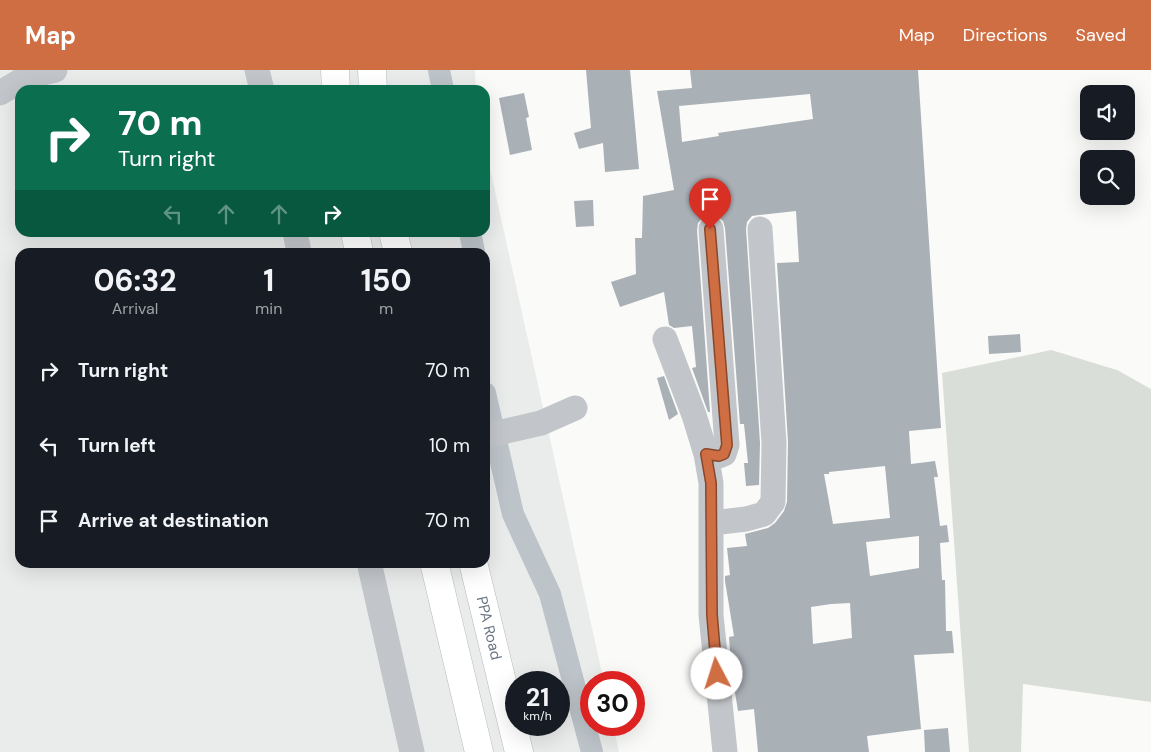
<!DOCTYPE html>
<html lang="en">
<head>
<meta charset="utf-8">
<style>
  body { margin:0; font-family:"DM Sans",sans-serif; background:#242831; color:#f1f3f6; height:100vh; display:flex; flex-direction:column; font-size:19px; white-space:nowrap }
  * { box-sizing:border-box; margin:0 }
  p { font-size:16px; color:#9ea1a6 }
  .icon { flex:none; width:28px; height:28px; fill:none; stroke:currentColor; stroke-width:2; stroke-linecap:round; stroke-linejoin:round }
  .map { position:relative; flex:1; overflow:hidden }
  .drawer { position:absolute; left:15px; top:178px; width:475px; height:320px; display:flex; flex-direction:column; background:#171b24; border-radius:15px; box-shadow:0 5px 20px #0002 }
  .drawer>* { flex:none }
  .banner { position:absolute; left:15px; top:15px; width:475px; height:152px; border-radius:15px; box-shadow:0 5px 20px #0002; background:#0b6e4f; color:#fff; overflow:hidden }
  .tools { position:absolute; left:1080px; top:15px; display:grid; gap:10px }
  .tools a { display:grid; place-items:center; width:55px; height:55px; border-radius:10px; background:#171b24; box-shadow:0 5px 20px #0002; font-size:25px }
  .speed { position:absolute; left:505px; top:601px; display:flex; gap:10px; font-size:25px; font-weight:700; text-align:center }
  .speed>* { display:grid; place-content:center; width:65px; height:65px; border-radius:50%; background:#171b24; box-shadow:0 5px 20px #0002; line-height:1 }
  .speed small { font-size:12px; font-weight:400 }
  .speed .limit { border:8px solid #d22; background:#fff; color:#111 }
  .pin { position:absolute; display:grid; place-items:center; width:42px; height:42px; color:#fff; margin:-51px -21px; border-radius:50% 50% 50% 0; rotate:-45deg; box-shadow:0 0 5px #0007 }
  .pin .icon { rotate:45deg }
  .me { position:absolute; width:55px; margin:-28px; rotate:355deg; stroke-linejoin:round; filter:drop-shadow(0 0 4px #0008) }
  .turn { display:flex; align-items:center; gap:18px; height:105px; padding:0 20px; font-size:22px }
  .turn .icon { width:65px; height:65px; stroke-width:2.5 }
  .turn b { display:block; font-size:35px; line-height:42px }
  .lanes { display:flex; align-items:center; height:48px; padding:0 20px; background:#0003; justify-content:center; gap:25px; direction:ltr }
  .lanes .off { opacity:.35 }
  .eta { display:flex; justify-content:space-evenly; align-items:center; height:85px; text-align:center }
  .eta b { font-size:30px; font-weight:700; line-height:35px }
  ul { padding:0; list-style:none }
  li { display:flex; align-items:center; gap:15px; height:75px; padding:0 20px }
  li div { flex:1 }
  li b { display:block; font-size:19px }
  li em { font-style:normal }
  header { display:flex; align-items:center; gap:30px; box-sizing:border-box; height:70px; padding:0 25px; background:#cf6e43; color:#fff }
  header strong { font-size:24px }
  nav { display:flex; gap:28px; margin-inline-start:auto; font-size:18px }
  .map>svg:first-child { display:block }
  .built { fill:#eaeceb; fill-rule:evenodd }
  .green { fill:#daded8 }
  .lines { fill:none; stroke-linecap:round; stroke-linejoin:round }
  .canal { stroke:#bcc4c9; stroke-width:22 }
  .building { fill:#a9b0b6; fill-rule:evenodd }
  .highway-casing { stroke:#b6b8bc; stroke-width:29 }
  .minor { stroke:#c2c5c9; stroke-width:25 }
  .highway { stroke:#fff; stroke-width:28 }
  .route-casing { stroke:#87482c; stroke-width:12 }
  .route { stroke:#cf6e43; stroke-width:9 }
  .labels { text-anchor:middle; stroke-width:5; stroke-linejoin:round; paint-order:stroke }
  .street-label { font-size:15px; fill:#68737f; stroke:#fff }
</style>
</head>
<body>
<header>
<strong>Map</strong>
<nav><a>Map</a><a>Directions</a><a>Saved</a></nav>
</header>
<div class="map">
<svg width="1151" height="682" viewBox="0 0 1151 682">
  <rect width="100%" height="100%" fill="#fafaf8"/>
  <path class="built" d="M0 0H475L476 20H20V162H485V76L604 612H591V655H613L619 682H0ZM20 182H485V492H20ZM516 612H559V655H516Z"/>
  <path class="green" d="M1051 280 1117 300 1151 319V632L1023 614 1021 682H969L942 303Z"/>
  <g class="lines">
    <path class="canal" d="M439 0 443 20
      M470 162 474 182
      M485 323 513 444 550 524 592 682"/>
  </g>
  <path class="building" d="M586 0H630L639 99 605 102 603 73 579 79 574 63 591 58Z
    M690 0H918L941 358 909 361 911 394 935 391 938 407H934L940 456 947 455 949 472 940 473 942 510H945L946 561H952L954 583 914 585 921 659 867 666 869 682H758L754 639 738 641 733 610H732L729 567 734 566 725 511V506L730 505 727 478 747 476 745 464 768 458 775 453 784 441 787 432 788 372 777 193 799 192 796 141 759 145 752 146 747 152 746 159 760 373 759 415 746 416 744 393H748L744 354H740L725 158 723 151 717 146 709 145 703 147 698 153 697 160 710 342H708L692 298 696 297 692 256 674 258 669 255 664 222 620 237 611 212 636 204 635 168H642L643 126 674 120 657 21 692 18ZM810 24 813 49 718 63 719 66 682 72 679 36ZM885 396 890 448 833 454 824 404H829V402ZM919 466V498L870 506 866 472ZM850 533 852 568 813 574 811 537 831 534Z
    M524 23 529 47 526 48 532 80 510 85 499 28Z
    M593 130 594 156 576 157 574 131Z
    M1020 264 1021 282 989 284 988 266Z
    M664 306 678 344 669 350 657 308Z
    M948 658 950 682H925L924 660Z"/>
  <g class="lines">
    <g class="highway-casing">
      <g id="highway">
        <path d="M335 0 336 20"/>
        <path d="M372 0 373 20"/>
        <path d="M355 162 359 182"/>
        <path d="M393 162 398 182"/>
        <path d="M434 492 479 682"/>
        <path id="s1" d="M473 492 519 682"/>
      </g>
    </g>
    <path class="minor" d="M257 0 262 20
      M0 23 27 7 55 0
      M295 162 299 182
      M665 269 694 345 706 384 711 413V545L725 682
      M485 366 541 353 575 338
      M706 384 719 386 724 384 727 375 711 159
      M712 453 746 449 764 444 773 432 774 373 760 159
      M369 492 412 682"/>
    <use href="#highway" class="highway"/>
  </g>
  <g class="lines">
    <g class="route-casing">
      <path id="route" d="M710 159 727 375 724 384 719 386 706 384 711 413 712 545 717 604"/>
    </g>
    <use href="#route" class="route"/>
  </g>
  <g class="labels">
    <g class="street-label">
      <text dy="5" stroke="none"><textPath href="#s1" startOffset="68">PPA Road</textPath></text>
    </g>
  </g>
</svg>
<div class="tools">
<a><svg class="icon" aria-label="sound" viewBox="0 0 24 24"><path d="M4 9h4l5-4v14l-5-4H4zM17 9q2 3 0 6"/></svg></a>
<a><svg class="icon" aria-label="search" viewBox="0 0 24 24"><circle cx="10" cy="10" r="6"/><path d="M15 15l6 6"/></svg></a>
</div>
<div class="speed"><div>21<small>km/h</small></div><div class="limit">30</div></div>
<div class="pin" style="left:710px;top:159px;background:#d93025"><svg class="icon" aria-label="arrive" viewBox="0 0 24 24"><path d="M6 21V4h12l-3 4 3 4H6"/></svg></div>
<svg class="me" style="left:717px;top:604px" viewBox="-20 -20 40 40"><circle r="19" fill="#fff"/><path d="M0-13L10 11 0 6-10 11z" fill="#cf6e43"/></svg>
<div class="banner">
<div class="turn"><svg class="icon" aria-label="right" viewBox="0 0 24 24"><path d="M7 20v-9h11M14 6l5 5-5 5"/></svg><div><b>70 m</b>Turn right</div></div>
<div class="lanes"><svg class="icon off" aria-label="left" viewBox="0 0 24 24"><path d="M17 20v-9H6M10 6l-5 5 5 5"/></svg><svg class="icon off" aria-label="ahead" viewBox="0 0 24 24"><path d="M12 20V5M6 11l6-6 6 6"/></svg><svg class="icon off" aria-label="ahead" viewBox="0 0 24 24"><path d="M12 20V5M6 11l6-6 6 6"/></svg><svg class="icon" aria-label="right" viewBox="0 0 24 24"><path d="M7 20v-9h11M14 6l5 5-5 5"/></svg></div>
</div>
<section class="drawer">
<div class="eta">
<div><b>06:32</b><p>Arrival</p></div>
<div><b>1</b><p>min</p></div>
<div><b>150</b><p>m</p></div>
</div>
<ul>
<li><svg class="icon" aria-label="right" viewBox="0 0 24 24"><path d="M7 20v-9h11M14 6l5 5-5 5"/></svg><div><b>Turn right</b></div><em>70 m</em></li>
<li><svg class="icon" aria-label="left" viewBox="0 0 24 24"><path d="M17 20v-9H6M10 6l-5 5 5 5"/></svg><div><b>Turn left</b></div><em>10 m</em></li>
<li><svg class="icon" aria-label="arrive" viewBox="0 0 24 24"><path d="M6 21V4h12l-3 4 3 4H6"/></svg><div><b>Arrive at destination</b></div><em>70 m</em></li>
</ul>
</section>
</div>
</body>
</html>
